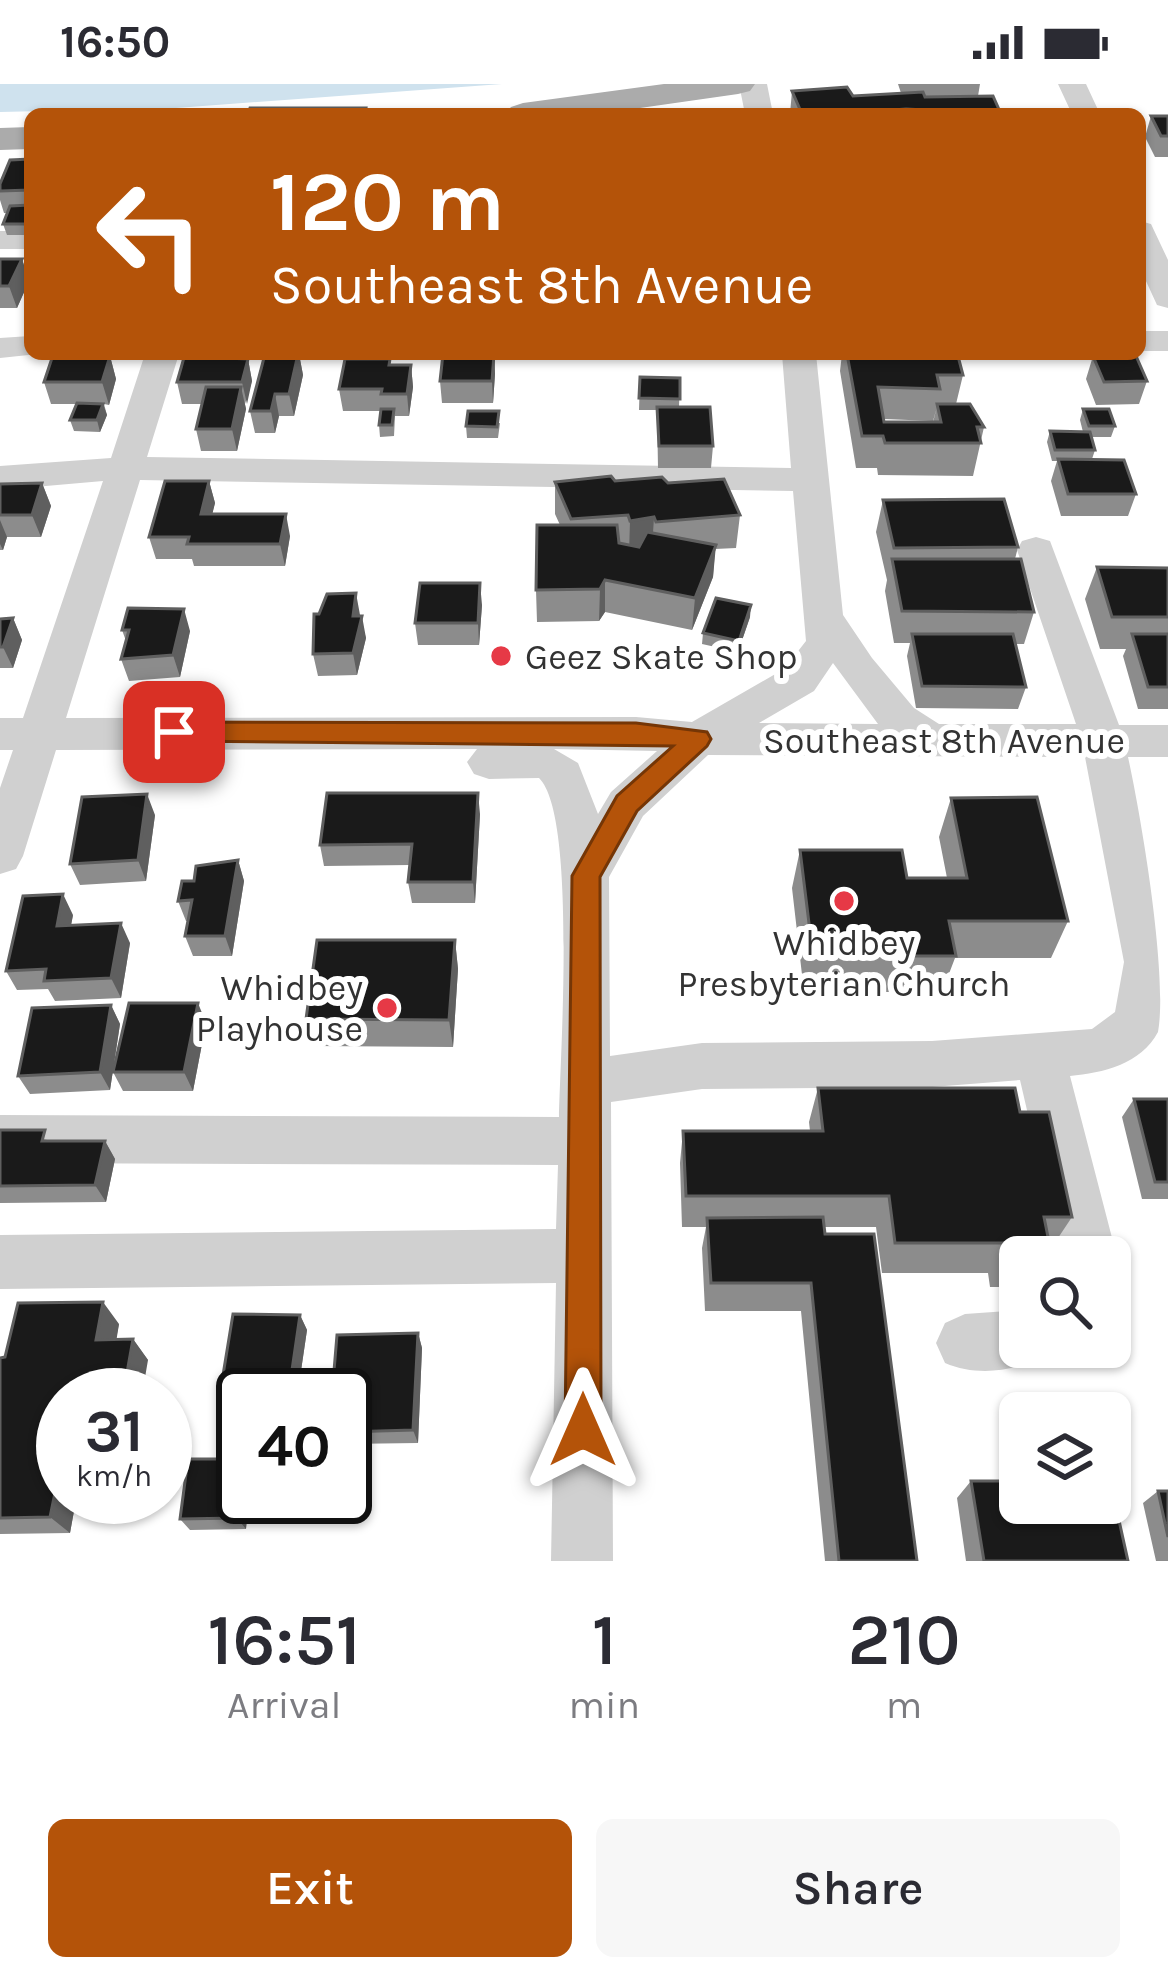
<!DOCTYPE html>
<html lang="en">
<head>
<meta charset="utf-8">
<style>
  body { margin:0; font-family:Karla,sans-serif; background:#f7f7f7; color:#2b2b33; height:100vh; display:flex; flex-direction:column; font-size:45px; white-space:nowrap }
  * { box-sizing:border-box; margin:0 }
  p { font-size:39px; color:#7c7c81 }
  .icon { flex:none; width:66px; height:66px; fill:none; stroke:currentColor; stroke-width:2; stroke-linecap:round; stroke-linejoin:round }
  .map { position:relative; height:1477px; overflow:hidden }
  .drawer { display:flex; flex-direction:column; background:#fff; flex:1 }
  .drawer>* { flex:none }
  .guide { position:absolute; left:24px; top:24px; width:1122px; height:252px; border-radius:18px; box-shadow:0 3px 9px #0004; background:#b45309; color:#fff; overflow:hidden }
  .tools { position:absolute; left:999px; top:1152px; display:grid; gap:24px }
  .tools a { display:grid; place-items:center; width:132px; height:132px; border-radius:18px; background:#fff; box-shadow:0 3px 9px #0004; font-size:60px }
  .speed { position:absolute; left:36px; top:1284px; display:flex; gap:24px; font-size:60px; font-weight:700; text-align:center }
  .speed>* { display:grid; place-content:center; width:156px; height:156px; border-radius:50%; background:#fff; box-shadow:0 3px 9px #0004; line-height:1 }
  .speed small { font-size:30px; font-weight:400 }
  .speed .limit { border:6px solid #111; border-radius:18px; background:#fff; color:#111 }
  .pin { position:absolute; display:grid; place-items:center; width:102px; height:102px; color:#fff; margin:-51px; border-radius:24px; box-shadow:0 6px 18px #0006 }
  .me { position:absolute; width:132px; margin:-66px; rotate:0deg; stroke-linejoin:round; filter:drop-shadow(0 0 9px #0008) }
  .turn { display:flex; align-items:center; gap:42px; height:252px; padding:0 48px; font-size:54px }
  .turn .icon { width:156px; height:156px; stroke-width:2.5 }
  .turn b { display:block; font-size:84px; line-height:102px }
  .eta { display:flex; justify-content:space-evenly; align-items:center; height:204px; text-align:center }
  .eta b { font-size:72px; font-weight:600; line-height:84px }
  .cta { display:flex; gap:24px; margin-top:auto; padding:24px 48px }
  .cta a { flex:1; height:138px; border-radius:18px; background:#b45309; color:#fff; font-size:48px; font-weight:600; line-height:138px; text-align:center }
  .cta a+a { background:#f7f7f7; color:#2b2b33 }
  .status { display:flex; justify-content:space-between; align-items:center; height:84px; padding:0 60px; background:#fff; direction:ltr }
  .status svg { height:33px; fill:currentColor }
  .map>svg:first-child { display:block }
  .water { fill:#cfe2ee }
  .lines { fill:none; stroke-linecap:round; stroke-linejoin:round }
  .minor { fill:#d0d0d0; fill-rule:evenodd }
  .major { fill:#ababab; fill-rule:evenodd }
  .wall { fill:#8c8c8c; fill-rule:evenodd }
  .shaded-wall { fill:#5f5f5f }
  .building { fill:#1a1a1a; stroke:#5f5f5f; stroke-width:3 }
  .route { fill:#b45309; stroke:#753606; stroke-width:3 }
  .poi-dot { fill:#e63946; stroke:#fff; stroke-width:4.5 }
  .labels { text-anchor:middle; stroke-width:12; stroke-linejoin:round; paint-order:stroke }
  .poi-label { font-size:36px; fill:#333; stroke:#fff; text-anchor:start }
  .street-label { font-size:36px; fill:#333; stroke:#fff }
</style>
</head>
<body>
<div class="status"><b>16:50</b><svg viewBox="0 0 49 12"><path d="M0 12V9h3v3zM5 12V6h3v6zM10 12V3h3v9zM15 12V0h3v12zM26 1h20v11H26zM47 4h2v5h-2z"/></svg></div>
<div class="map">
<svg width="1168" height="1477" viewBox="0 0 1168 1477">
  <rect width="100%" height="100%" fill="#fff"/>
  <path class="water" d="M0 0H502L176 24 0 28Z"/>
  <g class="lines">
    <path class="minor" d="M739 0H767L773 30H745Z
      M1058 0H1086L1100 30H1072Z
      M1140 137 1151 140 1168 176V224L1157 221 1140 184Z
      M0 147H30V165H0Z
      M1140 247H1168V267H1140Z
      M30 252V270H38L0 274V254Z
      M145 270H179L147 373 791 384 782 270H816L843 531 872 574 914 624 939 640H1076L1017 466 1022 457 1036 453 1050 457 1119 641H1168V673H1128C1142 737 1168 892 1158 948 1141 980 1103 989 1070 992L1117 1173 1110 1189V1173H1061L1020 996 932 1003 702 1005 611 1018 613 1477H551L556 1199 0 1205V1151L556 1145 558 1081 0 1079V1031L559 1033C560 972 577 731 539 694L489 695 474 690 467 678 477 665 56 666 23 772 16 785 0 790V704L13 666H0V634H23L103 397 0 406V382L111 374ZM140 396 793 407 806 557 784 585 692 638 636 633 66 634ZM833 579 878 640 759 639 814 607ZM554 665 657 667 611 708 598 730 578 679ZM708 671 1085 673 1124 878 1115 928 1092 945 932 957 702 959 610 972 609 793 643 732Z
      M1020 1226V1263H1045L1040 1275C1010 1288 975 1292 945 1279L936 1259 945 1239 965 1230Z"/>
    <path class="major" d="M664 0H755L750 7 738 10 598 30H505L511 23 523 19Z
      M30 43V65L0 66V44Z"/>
  </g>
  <path class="wall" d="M898 0H980L978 12 1001 30H790L792 7 853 12 901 9Z
    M1151 32H1168V73H1155L1145 53Z
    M30 75V151H7L3 140 7 129H4L0 116V100Z
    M0 175H22L29 197 17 224H0Z
    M230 270 231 274 248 275 252 297 245 320 246 325 237 367H201L196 345 202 320H182L177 298Z
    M299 270 303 291 294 332H279L275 349H255L250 327Z
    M494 270 495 290 493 319H442L440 297Z
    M842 270H895L963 291 956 320 984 343 973 392 878 391 877 384H856L840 287ZM937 323 933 338H884V335L933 337Z
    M110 272 116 295 109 321 104 320 107 331 100 348 74 347 70 336 77 320H51L44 298Z
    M1093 272 1147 297 1139 320 1096 321 1086 295Z
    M391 281H411L413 303 409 332H395L394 352 380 353 379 341 380 327H343L339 305Z
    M640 293 680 294 679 323 713 362 711 384H658L657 326H639Z
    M1083 325 1115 342 1111 353H1091L1095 366 1092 375 1136 410 1128 432H1061L1051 397 1057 377H1052L1047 358 1050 347 1083 348 1080 336Z
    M500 339 498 354H467L466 342Z
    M209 397 215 419 212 430 290 452 285 482H194L192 475H156L149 453Z
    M615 397 668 399 740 431 736 464 715 465 713 493 692 546 605 528 599 537 537 538 536 506 560 441 555 430V398Z
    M42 399 51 422 41 453H7L3 466H0V400Z
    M883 416 1018 463 1015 475 1034 528 1024 560H1015L1026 603 1018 625 916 624 907 572 910 559H894L885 507 887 496 876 448Z
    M1097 483 1168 484V625H1138L1123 572 1126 565H1100L1085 515Z
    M482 521 479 561H418L415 539Z
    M359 532 366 554 357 591 318 592 313 570Z
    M750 533 738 568 702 560 703 549Z
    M13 534 22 556 13 584H0V535Z
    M122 546 190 547 180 593 129 597 121 575 126 557Z
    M951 714 1068 837 1051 874H955L942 908H804L792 804 800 766 907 794H947L939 753Z
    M480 730 475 819H412L408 798 410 781 324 782 320 761Z
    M155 731 146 797 80 801 70 780Z
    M238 776 244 797 232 872H193L185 852 188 837H186L178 817 194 797Z
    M73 831 71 841 130 859 121 914 55 917 48 905 17 906 6 887Z
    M455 856 458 885 453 963 314 962 306 935Z
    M111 921 120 940 110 1006 30 1010 18 992Z
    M206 939 193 1007H123L113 988Z
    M818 1004 1020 1028 1072 1133 1052 1163 1020 1173V1203H990L988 1189H882L876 1143H824L917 1477H825L801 1227H705L702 1164 706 1143H682L680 1079 683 1047H810L809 1038Z
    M1134 1015H1168V1115H1142L1122 1033Z
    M0 1046 52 1057H105L115 1075 106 1118 0 1119Z
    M300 1231 307 1246 298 1307 231 1305 223 1291Z
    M119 1240 116 1255H133L148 1276 63 1311V1413H125L124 1415 76 1416 70 1449 0 1450V1274Z
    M418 1249 422 1264 418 1359 345 1360V1311Z
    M243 1375 246 1445 190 1446 180 1435Z
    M971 1397 1128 1477H966L957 1414Z
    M1158 1407H1168V1477H1156L1143 1419Z"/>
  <path class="shaded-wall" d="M22 175 29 197 17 224 9 202Z
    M299 270 303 291 294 332 289 310Z
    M494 270 495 290 493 319 492 297Z
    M110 272 116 295 109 321 102 298Z
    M248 275 252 297 247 320 242 298Z
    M411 281 413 303 409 332 407 310Z
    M241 303 246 325 237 367 232 345Z
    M275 310 279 332 275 349 271 327Z
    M103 320 107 331 100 348 97 336Z
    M209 397 215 419 207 452 201 430Z
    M42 399 51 422 41 453 32 431Z
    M286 430 290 452 285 482 280 460Z
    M654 433 652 465 629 470 630 437Z
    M0 436 7 453 3 466 0 460Z
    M716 461 713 493 692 546 695 514Z
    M605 496V528L599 537 600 505Z
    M480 499 482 521 479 561 478 539Z
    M356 509 360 531 353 532Z
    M751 521 750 533 738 568 739 557Z
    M184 525 190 547 180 593 173 571Z
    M362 532 366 554 357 591 353 569Z
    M13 534 22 556 13 584 3 563Z
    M478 709 480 730 475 819 473 798Z
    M147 710 155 731 146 797 138 776Z
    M238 776 244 797 232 872 225 852Z
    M63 810 73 831 67 862 57 842Z
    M121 839 130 859 121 914 111 894Z
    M455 856 458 885 453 963 449 936Z
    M198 919 206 939 193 1007 184 988Z
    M111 921 120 940 110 1006 100 988Z
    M105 1057 115 1075 106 1118 95 1101Z
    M103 1218 119 1240 113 1277 96 1256Z
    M300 1231 307 1246 298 1307 291 1293Z
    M418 1249 422 1264 418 1359 413 1346Z
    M133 1255 148 1276 142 1311H123Z
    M243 1389V1413H250L246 1445 237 1434Z
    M57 1399 63 1404V1413H73L76 1416 70 1449 50 1433Z"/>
  <path class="building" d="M847 3 853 12 923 8 925 13 993 12 1001 30 906 25 880 27 882 30H862L861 28 802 30 792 7Z
    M250 24H366L365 30H248Z
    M1151 32H1168V52H1161Z
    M30 75V106L0 107V100L10 76Z
    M30 121V140H3L10 122Z
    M0 175H22L9 202H0Z
    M87 270 110 272 102 298H44L53 271 86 272Z
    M185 270H229L228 274 248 275 242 298H177Z
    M265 270H298L289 310H275L271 327H250Z
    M443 270H494L492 297H440Z
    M847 270 958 272 963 291H937L940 305 878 303 884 338H941L937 320H970L984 343H977L981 359H885L883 352H862Z
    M1093 272H1136L1147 297 1104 298Z
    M345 275H390L389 281H411L407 310H381L382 305H339Z
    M640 293 680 294V315L639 314Z
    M206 303H241L232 345H196Z
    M77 319 103 320 97 336H70Z
    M657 323H710L713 362H659Z
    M381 325H394L392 341H379Z
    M1083 325H1109L1115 342H1089Z
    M468 327H499L497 343 466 342Z
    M1050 347 1090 348 1095 366H1055Z
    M1058 375 1124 376 1136 410H1068Z
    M611 392 615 397 662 393 668 399 724 395 740 431 656 438 654 433 630 437 628 431 571 435 555 398Z
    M165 397H209L201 430H286L280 460H187L189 453H149Z
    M42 399 32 431H0V400Z
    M1004 415 1018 463 894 464 883 416Z
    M537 441H617L619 459 639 463 647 448 716 461 695 514 605 496 600 505 536 506Z
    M892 475H1021L1034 528 902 527Z
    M1097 483 1168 484V533H1112Z
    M420 499H480L478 539H415Z
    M356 509 353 532H362L353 569 313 570 314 530H319L327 510Z
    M716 514 751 521 739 557 703 549Z
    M128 524 184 525 173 571 121 575 129 546H122Z
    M13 534 3 563H0V535Z
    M912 550H1013L1026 603 922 602Z
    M1132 550H1168V603H1148Z
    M327 709H478L473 798H408L412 760 320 761Z
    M147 710 138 776 70 780 82 713Z
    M1037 713 1068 837H949L956 872H813L800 766H902L907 794H967L951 714Z
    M238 776 225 852H185L192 816 178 817 182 797H194L196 782Z
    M63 810 57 842 121 839 111 894 44 897 46 885 6 887 23 812Z
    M317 856H455L449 936 306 935Z
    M129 919H198L184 988H113Z
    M111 921 100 988 18 992 32 924Z
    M818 1004H1015L1020 1028H1049L1072 1133H1044L1052 1173 1008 1174 1005 1159H895L889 1112H686L683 1047H823Z
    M1134 1015H1168V1098H1155Z
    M0 1046H45L42 1057H105L95 1101 0 1102Z
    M823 1133 825 1150H874L917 1477H839L811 1199H711L707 1134Z
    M103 1218 96 1256 133 1255 123 1311H63V1399H57L50 1433 0 1434V1274L5 1273 18 1219Z
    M233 1230 300 1231 291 1293 223 1291Z
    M418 1249 413 1346 345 1348V1311H332L337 1251Z
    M188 1375H243L237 1434 180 1435Z
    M1110 1396 1128 1477H984L971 1397H1020V1419H1110Z
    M1158 1407H1168V1453Z"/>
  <path class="route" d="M174 638 636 639 707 648 711 655 707 662 637 727 600 793 601 1346 596 1359 583 1365 570 1359 565 1346 572 792 617 712 673 662 174 657 161 648Z"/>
  <g class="poi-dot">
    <circle cx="501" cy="572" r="12"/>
    <circle cx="844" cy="817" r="12"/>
    <circle cx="387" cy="924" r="12"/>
  </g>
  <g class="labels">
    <g class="poi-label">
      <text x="525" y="585">Geez Skate Shop</text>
      <text x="844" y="871" text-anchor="middle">Whidbey<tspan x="844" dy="41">Presbyterian Church</tspan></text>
      <text x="363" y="916" text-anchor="end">Whidbey<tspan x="363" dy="41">Playhouse</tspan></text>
    </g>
    <g class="street-label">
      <text x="944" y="669">Southeast 8th Avenue</text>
    </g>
  </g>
</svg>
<div class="tools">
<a><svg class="icon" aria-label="search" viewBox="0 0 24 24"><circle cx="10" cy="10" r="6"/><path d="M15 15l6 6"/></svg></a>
<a><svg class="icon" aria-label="layers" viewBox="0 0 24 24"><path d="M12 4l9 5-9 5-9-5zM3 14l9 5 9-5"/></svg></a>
</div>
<div class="speed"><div>31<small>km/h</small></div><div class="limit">40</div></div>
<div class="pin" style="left:174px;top:648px;background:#d93025"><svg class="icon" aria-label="arrive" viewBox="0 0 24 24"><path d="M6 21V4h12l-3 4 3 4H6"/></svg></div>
<svg class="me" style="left:583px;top:1346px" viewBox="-20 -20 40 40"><path d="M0-17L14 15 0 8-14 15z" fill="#b45309" stroke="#fff" stroke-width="4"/></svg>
<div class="guide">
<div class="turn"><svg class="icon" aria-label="left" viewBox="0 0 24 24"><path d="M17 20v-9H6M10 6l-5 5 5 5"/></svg><div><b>120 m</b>Southeast 8th Avenue</div></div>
</div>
</div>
<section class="drawer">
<div class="eta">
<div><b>16:51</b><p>Arrival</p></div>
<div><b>1</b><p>min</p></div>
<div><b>210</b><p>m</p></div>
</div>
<div class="cta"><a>Exit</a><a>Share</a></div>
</section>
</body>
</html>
